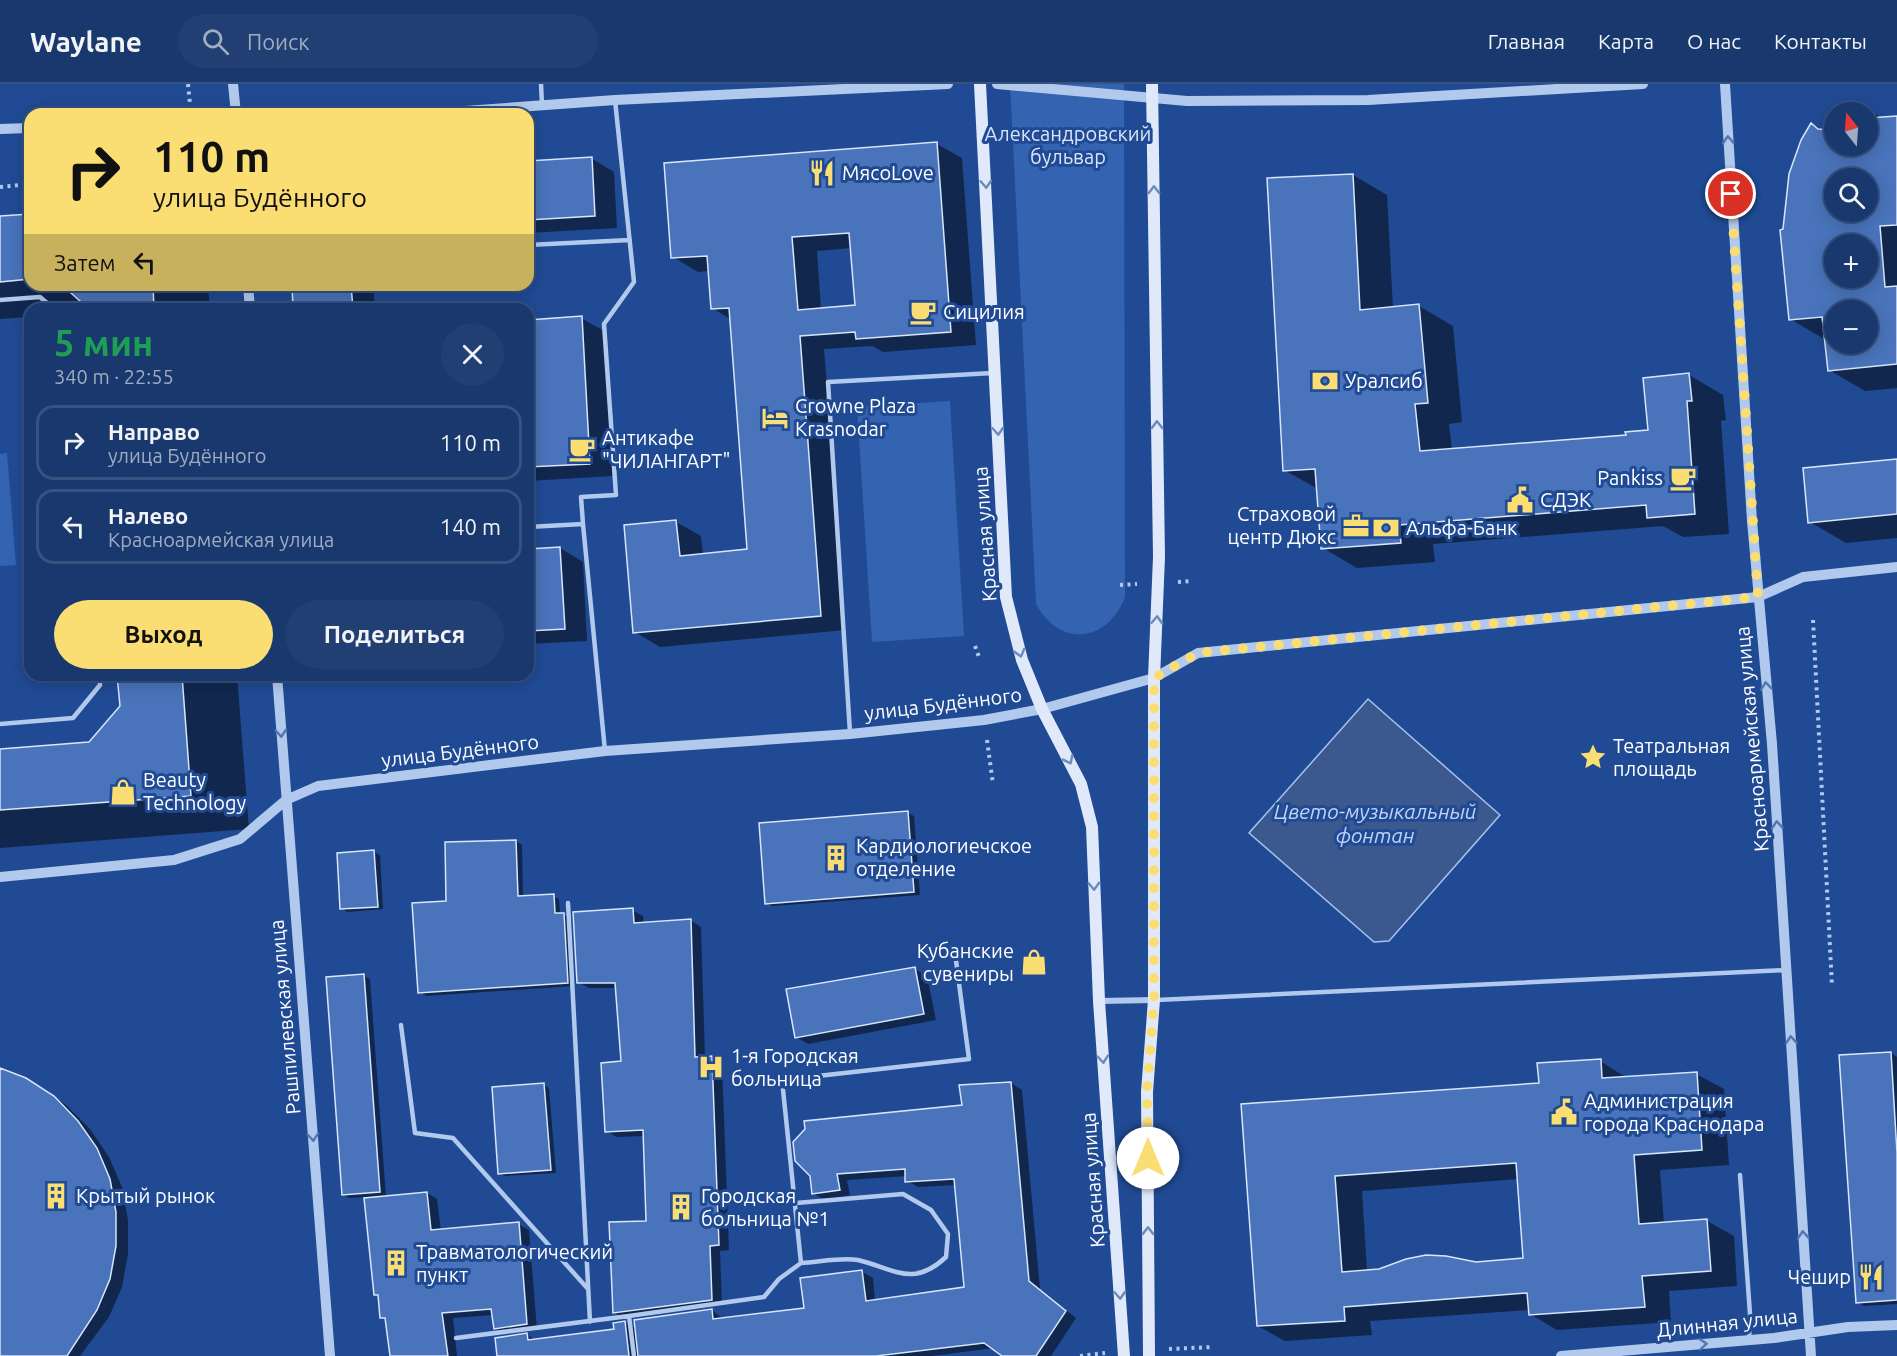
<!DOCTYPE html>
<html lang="ru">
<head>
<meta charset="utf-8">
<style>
  body { margin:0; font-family:Ubuntu,sans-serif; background:#213f73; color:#f1f3f6; height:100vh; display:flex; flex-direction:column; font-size:22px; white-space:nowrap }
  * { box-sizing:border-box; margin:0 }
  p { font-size:20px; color:#9facc2 }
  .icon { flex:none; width:33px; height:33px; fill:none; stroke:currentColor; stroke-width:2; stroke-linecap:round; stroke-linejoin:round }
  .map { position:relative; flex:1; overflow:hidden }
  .side { position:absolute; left:24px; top:219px; width:510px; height:378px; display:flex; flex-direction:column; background:#18386e; border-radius:18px; box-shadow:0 3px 15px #0003,0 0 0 2px #365281 }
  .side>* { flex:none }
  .top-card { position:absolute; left:24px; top:24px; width:510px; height:183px; border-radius:18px; box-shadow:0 3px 15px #0003,0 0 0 2px #365281; background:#fbde73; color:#111; overflow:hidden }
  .needle { width:39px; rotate:343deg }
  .buttons { position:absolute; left:1824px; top:18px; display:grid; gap:12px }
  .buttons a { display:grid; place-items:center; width:54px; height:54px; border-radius:50%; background:#18386e; box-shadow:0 3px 15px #0003,0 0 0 2px #365281; font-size:30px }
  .pin { position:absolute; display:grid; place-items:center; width:51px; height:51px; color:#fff; margin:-26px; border:3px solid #fff; border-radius:50%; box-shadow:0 2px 6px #0007 }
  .me { position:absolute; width:66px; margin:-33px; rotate:0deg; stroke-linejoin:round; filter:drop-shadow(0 0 4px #0008) }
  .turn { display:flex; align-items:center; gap:21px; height:126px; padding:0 30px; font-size:27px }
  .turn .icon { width:78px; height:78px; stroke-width:2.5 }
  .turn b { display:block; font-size:42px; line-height:51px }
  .then { display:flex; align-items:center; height:57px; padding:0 30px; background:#0003; gap:12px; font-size:22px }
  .round { display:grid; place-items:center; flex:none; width:63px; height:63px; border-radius:32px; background:#213f73 }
  .head { display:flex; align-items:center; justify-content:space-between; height:102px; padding:0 30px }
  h1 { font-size:36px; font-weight:700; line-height:45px; color:#1e9e55 }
  .action { display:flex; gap:12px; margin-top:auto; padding:12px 30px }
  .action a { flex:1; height:69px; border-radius:36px; background:#fbde73; color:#111; font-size:24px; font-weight:700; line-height:69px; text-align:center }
  .action a+a { background:#213f73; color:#f1f3f6 }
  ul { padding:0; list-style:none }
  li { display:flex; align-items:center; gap:18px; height:75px; margin:0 12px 9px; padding:0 18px; border:3px solid #365281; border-radius:18px }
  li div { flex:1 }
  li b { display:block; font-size:22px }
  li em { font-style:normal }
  header { display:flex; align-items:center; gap:36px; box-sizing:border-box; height:84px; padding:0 30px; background:#18386e; border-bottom:2px solid #365281 }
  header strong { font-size:28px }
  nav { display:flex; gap:33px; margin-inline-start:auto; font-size:21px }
  .search { width:420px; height:54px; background:#213f73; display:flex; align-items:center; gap:15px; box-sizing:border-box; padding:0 21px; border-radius:33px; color:#9facc2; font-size:22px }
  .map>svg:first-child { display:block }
  .green { fill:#3463b1 }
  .water { fill:#3b598f; stroke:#a6c3ef; stroke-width:1.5 }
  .shadow { fill:#0007; fill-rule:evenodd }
  .building { fill:#4973ba; stroke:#d8e5fa; stroke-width:1.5; fill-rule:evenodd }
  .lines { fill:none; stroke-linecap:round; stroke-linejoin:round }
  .path { stroke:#b2c9ee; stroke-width:4; stroke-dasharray:3 4.5; stroke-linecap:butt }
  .service { stroke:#b2c9ee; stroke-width:4.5 }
  .minor { stroke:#b2c9ee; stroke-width:6 }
  .tertiary { stroke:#b2c9ee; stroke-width:10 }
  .secondary { stroke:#dfe9fa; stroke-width:12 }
  .oneway { stroke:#5376b3 }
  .oneway2 { stroke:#6c8abc }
  .route { stroke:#fbde73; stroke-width:10; stroke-dasharray:0 18 }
  .labels { text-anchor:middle; stroke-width:6; stroke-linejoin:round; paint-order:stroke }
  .park-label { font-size:20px; fill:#d8e5fa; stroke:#204a93 }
  .poi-label { font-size:20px; fill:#fff; stroke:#204a93; text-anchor:start }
  .street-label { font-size:20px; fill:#fff; stroke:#204a93 }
  .water-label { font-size:21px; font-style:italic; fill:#bfd3f5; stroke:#204a93 }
</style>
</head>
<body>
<header>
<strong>Waylane</strong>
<div class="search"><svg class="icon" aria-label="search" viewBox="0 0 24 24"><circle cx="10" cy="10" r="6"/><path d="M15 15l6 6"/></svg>Поиск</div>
<nav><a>Главная</a><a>Карта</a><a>О нас</a><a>Контакты</a></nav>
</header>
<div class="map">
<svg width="1897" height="1272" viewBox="0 0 1897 1272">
  <rect width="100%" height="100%" fill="#204a93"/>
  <path class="green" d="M1010 0H1124L1125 513C1107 559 1060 564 1036 520Z
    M950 317 964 552 872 558 857 323Z
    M7 369 16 481 0 482V370Z"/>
  <path class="water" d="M1368 615 1500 731 1389 857 1374 858 1249 749Z"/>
  <path class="shadow" d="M1868 25 1884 35 1897 34V304L1865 307 1829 286 1826 256 1790 235 1785 147 1811 41 1822 47H1834V62H1868V28H1862ZM1834 94H1868V128H1834ZM1834 160H1868V194H1834ZM1834 226H1868V260H1834Z
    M937 60 962 74 976 261 883 268 872 262 824 265 846 546 660 563 635 548 676 438 701 452 703 471 749 466 732 236 712 224 709 187 698 188 673 173ZM852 164 857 223 821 226 817 167Z
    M591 74 614 88 617 144 528 149V78Z
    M1353 91 1387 111 1393 224 1419 222 1453 242 1462 338 1449 340 1452 366 1627 352 1649 347 1689 291 1723 311 1726 336 1721 337 1729 450 1683 453 1663 442 1433 460 1435 478 1357 484 1323 464 1318 405 1284 386Z
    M30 132V201H208L210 225H30V233L0 235V134Z
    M294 201H373L375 225H295Z
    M581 234 604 247 613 392 528 397V237Z
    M1897 376V454L1846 459 1810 438Z
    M560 464 583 478 587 557 528 560V466Z
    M119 591H237L249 745 0 764V666L90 659 121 623Z
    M908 729 914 732 920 811 772 822 766 819Z
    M516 757 522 761 523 813 553 812 559 815 560 830 569 833 573 902 426 912 420 908 448 818 446 760Z
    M374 768 380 771 383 825 347 828 342 824Z
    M632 826 643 832 644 840 690 836 701 843 705 974 712 973 722 980 729 1166 720 1167 722 1221 625 1235 615 1229 648 1138 644 1052 617 1053 606 1047 623 979 617 904H589L578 898Z
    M915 885 927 892 936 936 808 960 796 953Z
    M364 892 370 895 386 1113 427 1109 437 1115 441 1147 518 1140 529 1146 537 1246 506 1250 495 1244 494 1231 453 1234 457 1272H391L387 1237 382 1234 380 1213 376 1210 365 1113 349 1114 343 1111Z
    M1891 969 1897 973V1220L1864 1222 1858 1218Z
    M1600 977 1627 994 1696 990 1724 1005 1729 1081 1660 1086 1664 1140 1707 1137 1734 1152 1737 1202 1669 1207 1671 1238 1557 1246 1530 1230V1226L1370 1237 1372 1251 1285 1257 1258 1242 1243 1021 1540 1001ZM1519 1095 1525 1176 1367 1187 1362 1107Z
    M0 985 39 1003 66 1021 90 1045 109 1073 122 1103 128 1136V1170L122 1203 109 1233 80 1272H0Z
    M1011 999 1022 1006 1040 1205 1076 1234 1051 1272H1005L994 1264 932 1272H499L527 1251 536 1256 615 1247 625 1239 637 1245 712 1226 723 1235 806 1225 862 1188 873 1194 875 1217 966 1204 956 1101 918 1103 907 1097V1092L847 1096 850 1111 824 1116 813 1109 811 1091Z
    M544 1001 549 1004 556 1089 505 1092 499 1089Z"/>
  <path class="building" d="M1897 32V141L1880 142 1885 203 1897 202V280L1828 287 1822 233 1789 236 1780 146 1783 145 1789 90 1801 56 1811 39 1818 45 1834 46V62H1868V34ZM1834 94H1868V128H1834ZM1834 160H1868V194H1834ZM1834 226H1868V260H1834Z
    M937 58 951 248 856 255 855 248 800 252 821 532 633 549 624 441 676 436 680 472 747 465 729 224 711 225 707 172 671 174 664 79ZM849 149 855 221 798 226 792 153Z
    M592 73 595 132 528 136V77Z
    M1353 90 1360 226 1419 220 1428 319 1415 320 1420 367 1626 351 1625 348 1648 346 1643 294 1689 289 1692 317H1687L1695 430 1647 434 1646 421 1399 441 1401 459 1321 465 1315 385 1283 387 1267 94Z
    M30 130V195L0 198V132Z
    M62 201H153L154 225H89Z
    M292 201H351L353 225H293Z
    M582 232 590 380 528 383V236Z
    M1897 375V430L1808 439 1803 384Z
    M560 463 565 545 528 547V465Z
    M117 591H182L191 712 0 726V665L89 658 120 622Z
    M908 727 914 808 765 820 759 739Z
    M516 756 518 812 554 810 555 829H564L568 899 418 909 412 819 446 817 445 758Z
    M374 766 378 823 340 825 337 769Z
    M633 824 634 839 691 835 695 973 712 972 719 1161 710 1162 712 1216 613 1229 609 1138 646 1137 643 1046 605 1048 601 979 621 977 615 899H577L573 828Z
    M915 883 924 930 795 954 786 905Z
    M364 890 380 1108 342 1111 326 893Z
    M1891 968 1897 1069V1216L1856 1219 1839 971Z
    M1601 975 1602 994 1697 988 1702 1066 1634 1071 1639 1140 1707 1135 1711 1187 1642 1192 1645 1223 1529 1231 1527 1209 1344 1223 1345 1237 1257 1242 1241 1020 1539 999 1537 979ZM1516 1079 1523 1174 1476 1178 1446 1172 1426 1171 1406 1175 1379 1185 1342 1188 1335 1092Z
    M0 984 26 994 54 1012 78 1037 97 1064 110 1095 116 1128V1162L110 1195 97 1226 67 1272H0Z
    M1011 998 1029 1197 1066 1227 1036 1272H1002L984 1259 876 1272H638L634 1236 712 1225 713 1235 804 1224 800 1194 862 1186 866 1217 964 1203 954 1095 905 1098V1085L837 1090 840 1106 812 1110 810 1092 795 1077 793 1058 805 1045 804 1037 962 1021 959 1001Z
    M544 999 551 1086 498 1090 492 1003Z
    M427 1108 431 1146 519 1138 527 1240 494 1245 491 1225 442 1229 448 1272H390L385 1234H380L378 1211H374L364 1114Z
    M625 1237 629 1272H497L495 1254 527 1249 528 1256 614 1245 613 1239Z"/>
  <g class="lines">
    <path class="path" d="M188 0 191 30
      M0 103 30 100
      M1178 498 1192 497
      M1120 501 1137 500
      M1813 536 1832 902
      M975 562 979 573
      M987 656 993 700
      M1169 1265 1213 1263
      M1080 1272 1105 1269"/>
    <path class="service" d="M541 0 542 21
      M528 161 630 156
      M0 216 40 213 54 225
      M583 440 581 413 616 411 604 240 634 198 615 16
      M528 443 583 440 605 667
      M0 640 73 634 100 601 99 591
      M850 649 828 298 993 289
      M568 819 590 1238
      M1157 916 1786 886
      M401 941 415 1049 453 1054 588 1205
      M741 998 782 996 969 975 955 869
      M1740 1091 1750 1230 1749 1256
      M796 1119 903 1110 931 1126 948 1150 946 1173C913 1204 895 1185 858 1176 842 1173 819 1178 801 1179
      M456 1254 629 1232
      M634 1272 629 1232 764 1213 779 1195 801 1179 782 996"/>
    <path class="minor" d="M1099 917 1154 916"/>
    <path class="tertiary" d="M233 0 236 30
      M997 0 1187 17 1368 16 1643 0
      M1725 0 1752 437 1772 660 1811 1272
      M423 30 615 16 948 0
      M0 45 30 44
      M248 201 250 225
      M277 591 330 1272
      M0 793 174 776 240 755 286 716 318 702 605 667 850 650 984 636 1042 625 1154 594 1198 569 1758 513 1803 493 1897 483
      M1561 1272 1774 1254 1848 1243 1897 1241"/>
    <path class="secondary" d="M980 0 1006 513 1022 576 1042 625 1081 700 1092 743 1099 917 1124 1272
      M1149 1272 1147 1008 1154 916V594L1159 473 1152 0"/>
  </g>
  <defs><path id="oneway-chevron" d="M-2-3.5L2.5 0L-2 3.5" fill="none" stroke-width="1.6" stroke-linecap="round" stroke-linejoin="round" transform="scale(1.5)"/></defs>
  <g class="oneway">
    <use href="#oneway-chevron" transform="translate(1728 56) rotate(-93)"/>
    <use href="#oneway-chevron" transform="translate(1766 602) rotate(-96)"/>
    <use href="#oneway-chevron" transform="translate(281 649) rotate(86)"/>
    <use href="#oneway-chevron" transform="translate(1777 741) rotate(-94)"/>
    <use href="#oneway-chevron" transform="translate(1791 956) rotate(-94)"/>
    <use href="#oneway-chevron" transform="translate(313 1053) rotate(85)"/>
    <use href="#oneway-chevron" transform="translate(1803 1151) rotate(-94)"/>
    <use href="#oneway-chevron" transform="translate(1703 1260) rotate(-5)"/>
  </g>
  <g class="oneway2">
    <use href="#oneway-chevron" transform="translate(986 100) rotate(87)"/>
    <use href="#oneway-chevron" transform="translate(1154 106) rotate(-91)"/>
    <use href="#oneway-chevron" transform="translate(1157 341) rotate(-91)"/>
    <use href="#oneway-chevron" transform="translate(998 347) rotate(87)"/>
    <use href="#oneway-chevron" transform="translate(1157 536) rotate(-87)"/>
    <use href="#oneway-chevron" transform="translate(1020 569) rotate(75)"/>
    <use href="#oneway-chevron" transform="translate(1069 676) rotate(64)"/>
    <use href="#oneway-chevron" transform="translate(1094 802) rotate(88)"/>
    <use href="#oneway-chevron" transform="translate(1103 975) rotate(85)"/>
    <use href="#oneway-chevron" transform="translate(1148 1147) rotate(-90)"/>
    <use href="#oneway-chevron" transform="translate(1120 1211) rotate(87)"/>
  </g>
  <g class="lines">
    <path class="route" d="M1148 1074 1147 1008 1154 916V594L1198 569 1758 513 1731 110"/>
  </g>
  <defs>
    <g id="restaurant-bare" transform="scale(2.07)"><path d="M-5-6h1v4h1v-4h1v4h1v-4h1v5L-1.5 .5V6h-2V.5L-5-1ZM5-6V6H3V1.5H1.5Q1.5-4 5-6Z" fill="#fbde73" stroke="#204a93" stroke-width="2.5" paint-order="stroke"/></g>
    <g id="cafe-bare" transform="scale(2.07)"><path d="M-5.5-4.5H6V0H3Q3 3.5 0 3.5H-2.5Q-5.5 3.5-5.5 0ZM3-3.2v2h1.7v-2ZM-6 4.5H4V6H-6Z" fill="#fbde73" stroke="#204a93" stroke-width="2.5" paint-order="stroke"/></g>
    <g id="bank-bare" transform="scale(2.07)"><path d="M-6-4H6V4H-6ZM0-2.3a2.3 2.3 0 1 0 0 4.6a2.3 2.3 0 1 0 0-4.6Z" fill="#fbde73" stroke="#204a93" stroke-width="2.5" paint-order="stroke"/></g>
    <g id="hotel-bare" transform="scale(2.07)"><path d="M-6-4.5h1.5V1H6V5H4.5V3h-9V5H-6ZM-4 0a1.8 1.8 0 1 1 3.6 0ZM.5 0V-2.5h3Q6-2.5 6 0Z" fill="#fbde73" stroke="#204a93" stroke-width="2.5" paint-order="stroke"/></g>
    <g id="civic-bare" transform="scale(2.07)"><path d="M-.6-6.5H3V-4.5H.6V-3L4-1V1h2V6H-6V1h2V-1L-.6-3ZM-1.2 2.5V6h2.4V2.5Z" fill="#fbde73" stroke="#204a93" stroke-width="2.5" paint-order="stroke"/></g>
    <g id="office-bare" transform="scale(2.07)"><path d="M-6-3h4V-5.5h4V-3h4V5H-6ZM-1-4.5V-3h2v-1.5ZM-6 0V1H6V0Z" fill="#fbde73" stroke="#204a93" stroke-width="2.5" paint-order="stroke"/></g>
    <g id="sight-bare" transform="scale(2.07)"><path d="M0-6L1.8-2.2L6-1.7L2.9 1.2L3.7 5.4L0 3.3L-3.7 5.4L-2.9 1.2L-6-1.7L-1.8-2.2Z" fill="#fbde73" stroke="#204a93" stroke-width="2.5" paint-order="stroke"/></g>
    <g id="shop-bare" transform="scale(2.07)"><path d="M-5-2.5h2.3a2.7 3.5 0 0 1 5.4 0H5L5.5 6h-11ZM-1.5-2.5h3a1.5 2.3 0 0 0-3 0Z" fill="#fbde73" stroke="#204a93" stroke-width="2.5" paint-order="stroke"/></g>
    <g id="building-bare" transform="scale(2.07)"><path d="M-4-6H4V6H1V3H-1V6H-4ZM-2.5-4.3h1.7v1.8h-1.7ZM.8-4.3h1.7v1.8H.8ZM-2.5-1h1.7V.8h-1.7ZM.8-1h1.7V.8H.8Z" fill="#fbde73" stroke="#204a93" stroke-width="2.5" paint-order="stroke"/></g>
    <g id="hospital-bare" transform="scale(2.07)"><path d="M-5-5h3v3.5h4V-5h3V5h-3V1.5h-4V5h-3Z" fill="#fbde73" stroke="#204a93" stroke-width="2.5" paint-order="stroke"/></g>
  </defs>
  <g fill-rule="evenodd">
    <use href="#restaurant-bare" x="822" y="89"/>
    <use href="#cafe-bare" x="923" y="228"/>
    <use href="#bank-bare" x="1325" y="297"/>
    <use href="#hotel-bare" x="775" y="334"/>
    <use href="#cafe-bare" x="582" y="365"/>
    <use href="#cafe-bare" x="1683" y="394"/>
    <use href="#civic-bare" x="1520" y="416"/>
    <use href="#office-bare" x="1356" y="442"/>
    <use href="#bank-bare" x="1386" y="444"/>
    <use href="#sight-bare" x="1593" y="673"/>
    <use href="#shop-bare" x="123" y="708"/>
    <use href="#building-bare" x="836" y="774"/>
    <use href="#shop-bare" x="1034" y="878"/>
    <use href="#hospital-bare" x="711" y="983"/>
    <use href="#civic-bare" x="1564" y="1028"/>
    <use href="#building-bare" x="56" y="1112"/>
    <use href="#building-bare" x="681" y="1123"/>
    <use href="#building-bare" x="396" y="1179"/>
    <use href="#restaurant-bare" x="1871" y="1193"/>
  </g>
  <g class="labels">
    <g class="park-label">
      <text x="1068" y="57">Александровский<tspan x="1068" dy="23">бульвар</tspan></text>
    </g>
    <g class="poi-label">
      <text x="842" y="96">МясоLove</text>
      <text x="943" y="235">Сицилия</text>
      <text x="1345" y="304">Уралсиб</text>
      <text x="795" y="329">Crowne Plaza<tspan x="795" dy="23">Krasnodar</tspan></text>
      <text x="602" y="361">Антикафе<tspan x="602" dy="23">"ЧИЛАНГАРТ"</tspan></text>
      <text x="1663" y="401" text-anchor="end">Pankiss</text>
      <text x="1540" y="423">СДЭК</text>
      <text x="1336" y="437" text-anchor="end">Страховой<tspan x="1336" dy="23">центр Дюкс</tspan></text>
      <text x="1406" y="451">Альфа-Банк</text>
      <text x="1613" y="669">Театральная<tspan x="1613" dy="23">площадь</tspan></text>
      <text x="143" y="703">Beauty<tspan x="143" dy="23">Technology</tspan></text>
      <text x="856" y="769">Кардиологиечское<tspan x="856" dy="23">отделение</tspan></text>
      <text x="1014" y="874" text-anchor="end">Кубанские<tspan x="1014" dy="23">сувениры</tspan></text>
      <text x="731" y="979">1-я Городская<tspan x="731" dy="23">больница</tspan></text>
      <text x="1584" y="1024">Администрация<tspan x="1584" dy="23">города Краснодара</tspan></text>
      <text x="76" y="1119">Крытый рынок</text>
      <text x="701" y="1119">Городская<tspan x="701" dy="23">больница №1</tspan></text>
      <text x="416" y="1175">Травматологический<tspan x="416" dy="23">пункт</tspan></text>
      <text x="1851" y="1200" text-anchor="end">Чешир</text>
    </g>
    <g class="street-label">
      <text transform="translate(985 450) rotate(-94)" y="7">Красная улица</text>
      <text transform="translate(943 620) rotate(-7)" y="7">улица Будённого</text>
      <text transform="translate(1752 655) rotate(-95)" y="7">Красноармейская улица</text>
      <text transform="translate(460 667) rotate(-7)" y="7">улица Будённого</text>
      <text transform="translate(285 933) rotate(-95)" y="7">Рашпилевская улица</text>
      <text transform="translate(1093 1096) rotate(-94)" y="7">Красная улица</text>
      <text transform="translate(1727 1239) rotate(-6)" y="7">Длинная улица</text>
    </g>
    <g class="water-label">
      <text x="1375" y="735">Цвето-музыкальный<tspan x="1375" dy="24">фонтан</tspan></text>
    </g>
  </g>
</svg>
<div class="buttons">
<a><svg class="needle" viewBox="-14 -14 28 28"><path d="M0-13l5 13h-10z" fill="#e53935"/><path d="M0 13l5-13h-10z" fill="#9facc2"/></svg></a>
<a><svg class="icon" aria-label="search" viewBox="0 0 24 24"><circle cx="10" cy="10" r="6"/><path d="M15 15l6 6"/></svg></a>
<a>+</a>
<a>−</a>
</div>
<div class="pin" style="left:1731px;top:110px;background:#d93025"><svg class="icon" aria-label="arrive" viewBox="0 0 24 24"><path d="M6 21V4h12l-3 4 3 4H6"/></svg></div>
<svg class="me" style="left:1148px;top:1074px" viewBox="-20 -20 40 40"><circle r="19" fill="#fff"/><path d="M0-13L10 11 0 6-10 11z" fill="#fbde73"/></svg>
<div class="top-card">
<div class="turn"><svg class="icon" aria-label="right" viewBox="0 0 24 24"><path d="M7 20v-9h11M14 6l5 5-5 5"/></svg><div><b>110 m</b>улица Будённого</div></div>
<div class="then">Затем<svg class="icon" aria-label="left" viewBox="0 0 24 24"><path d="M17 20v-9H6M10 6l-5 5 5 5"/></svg></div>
</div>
<section class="side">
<div class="head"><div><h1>5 мин</h1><p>340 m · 22:55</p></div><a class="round"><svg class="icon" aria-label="close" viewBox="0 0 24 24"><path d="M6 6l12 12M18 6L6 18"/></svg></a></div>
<ul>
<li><svg class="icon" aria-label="right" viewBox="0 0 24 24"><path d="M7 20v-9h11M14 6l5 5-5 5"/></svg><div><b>Направо</b><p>улица Будённого</p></div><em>110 m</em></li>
<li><svg class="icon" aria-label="left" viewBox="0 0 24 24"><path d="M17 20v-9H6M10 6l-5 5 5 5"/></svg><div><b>Налево</b><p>Красноармейская улица</p></div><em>140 m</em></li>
</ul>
<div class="action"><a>Выход</a><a>Поделиться</a></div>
</section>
</div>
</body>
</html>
